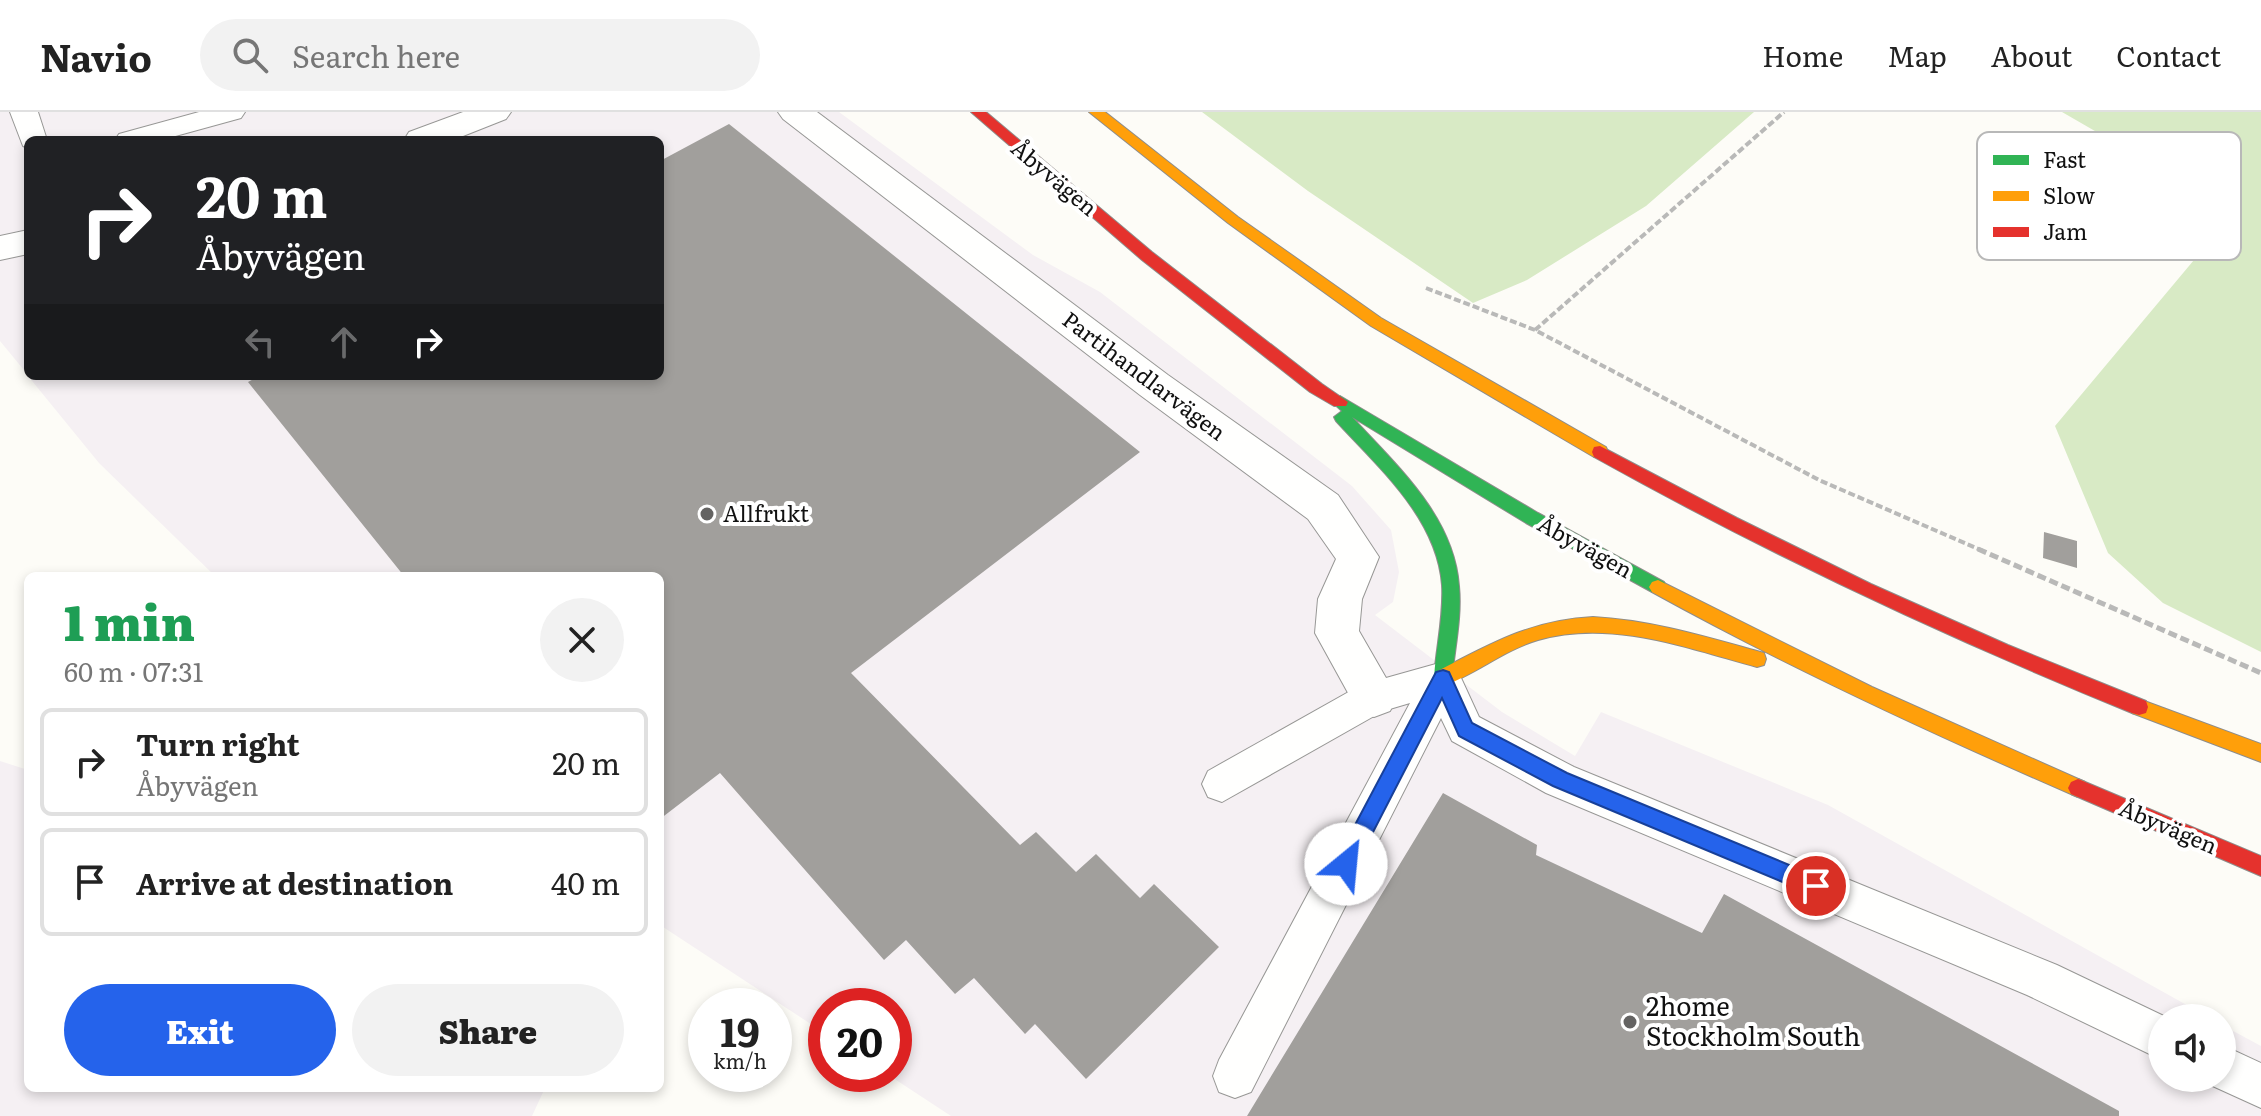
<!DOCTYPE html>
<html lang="en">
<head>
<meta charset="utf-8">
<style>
  body { margin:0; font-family:Literata,serif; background:#f2f2f2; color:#222; height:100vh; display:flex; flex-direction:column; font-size:30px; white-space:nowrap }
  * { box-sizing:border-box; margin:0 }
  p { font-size:26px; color:#767676 }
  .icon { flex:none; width:44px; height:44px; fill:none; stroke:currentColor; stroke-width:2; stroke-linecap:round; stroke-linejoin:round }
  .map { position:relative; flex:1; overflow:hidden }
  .details { position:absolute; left:24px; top:460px; width:640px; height:520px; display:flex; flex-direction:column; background:#fff; border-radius:12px; box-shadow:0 4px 12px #0003 }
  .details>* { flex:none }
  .banner { position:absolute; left:24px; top:24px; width:640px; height:244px; border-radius:12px; box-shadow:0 4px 12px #0003; background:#202124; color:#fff; overflow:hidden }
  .controls { position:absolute; left:2148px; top:892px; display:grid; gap:16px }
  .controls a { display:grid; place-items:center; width:88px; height:88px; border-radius:50%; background:#fff; box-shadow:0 4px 12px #0003; font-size:40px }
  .speed { position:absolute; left:688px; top:876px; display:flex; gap:16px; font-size:40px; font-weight:700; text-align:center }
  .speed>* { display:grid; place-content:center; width:104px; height:104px; border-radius:50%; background:#fff; box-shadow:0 4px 12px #0003; line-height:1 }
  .speed small { font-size:20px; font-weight:400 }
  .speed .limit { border:12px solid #d22; background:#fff; color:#111 }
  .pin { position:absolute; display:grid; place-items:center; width:68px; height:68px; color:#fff; margin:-34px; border:4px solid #fff; border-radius:50%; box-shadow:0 2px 8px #0007 }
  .me { position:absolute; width:88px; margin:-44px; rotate:28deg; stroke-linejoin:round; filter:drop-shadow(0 0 6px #0008) }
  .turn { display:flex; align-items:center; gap:28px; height:168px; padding:0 40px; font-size:36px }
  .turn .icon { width:104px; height:104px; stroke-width:2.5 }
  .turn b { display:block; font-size:56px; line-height:68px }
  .lanes { display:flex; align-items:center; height:76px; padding:0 40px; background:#0003; justify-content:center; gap:40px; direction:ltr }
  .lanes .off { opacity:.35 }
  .round { display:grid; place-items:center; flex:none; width:84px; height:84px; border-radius:42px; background:#f2f2f2 }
  .headline { display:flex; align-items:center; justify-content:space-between; height:136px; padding:0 40px }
  h1 { font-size:48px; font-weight:800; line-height:60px; color:#1e9e55 }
  .primary-button { display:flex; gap:16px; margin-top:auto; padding:16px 40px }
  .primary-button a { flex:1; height:92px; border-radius:48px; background:#2563eb; color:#fff; font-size:32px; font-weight:800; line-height:92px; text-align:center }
  .primary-button a+a { background:#f2f2f2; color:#222 }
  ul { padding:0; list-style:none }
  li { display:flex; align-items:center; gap:24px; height:108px; margin:0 16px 12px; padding:0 24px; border:4px solid #e0e0e0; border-radius:12px }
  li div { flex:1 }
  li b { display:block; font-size:30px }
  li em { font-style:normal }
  header { display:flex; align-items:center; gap:48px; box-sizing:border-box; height:112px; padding:0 40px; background:#fff; border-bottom:2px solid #e0e0e0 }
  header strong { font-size:38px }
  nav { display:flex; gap:44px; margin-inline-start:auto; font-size:28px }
  .search { width:560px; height:72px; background:#f2f2f2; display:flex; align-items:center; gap:20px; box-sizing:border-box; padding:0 28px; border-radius:44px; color:#767676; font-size:30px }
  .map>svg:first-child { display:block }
  .industrial { fill:#f5f0f3 }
  .forest { fill:#d8eac5 }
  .building { fill:#a19f9c }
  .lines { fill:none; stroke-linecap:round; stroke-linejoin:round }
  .lane-casing { stroke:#979795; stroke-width:2 }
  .street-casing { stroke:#979795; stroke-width:2 }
  .fast-casing { stroke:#8e8d8b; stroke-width:2 }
  .slow-casing { stroke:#8e8d8b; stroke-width:2 }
  .jam-casing { stroke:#8e8d8b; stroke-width:2 }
  .path-far1 { stroke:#b9b9b8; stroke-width:4; stroke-dasharray:7 3; stroke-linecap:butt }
  .path { stroke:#b9b9b8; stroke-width:5; stroke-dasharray:9 4; stroke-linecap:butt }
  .lane { fill:#fffffe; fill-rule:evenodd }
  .street { fill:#fffffe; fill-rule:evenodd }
  .fast { fill:#30b455; fill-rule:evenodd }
  .slow { fill:#ff9f0a; fill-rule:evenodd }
  .jam { fill:#e5322d; fill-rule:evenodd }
  .route { fill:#2563eb; stroke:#184099; stroke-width:2 }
  .poi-dot { fill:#646362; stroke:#fff; stroke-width:3 }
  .labels { text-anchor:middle; stroke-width:8; stroke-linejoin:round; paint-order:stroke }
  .street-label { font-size:22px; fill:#111; stroke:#fff }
  .poi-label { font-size:22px; fill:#111; stroke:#fff; text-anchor:start }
  .near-poi-label { font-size:26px; fill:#111; stroke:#fff; text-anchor:start }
  .key { fill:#fff; stroke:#b8b8b8; stroke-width:2 }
  .key-label { font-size:22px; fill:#111 }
</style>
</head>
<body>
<header>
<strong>Navio</strong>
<div class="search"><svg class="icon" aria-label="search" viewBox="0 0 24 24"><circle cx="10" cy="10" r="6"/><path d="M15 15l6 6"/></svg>Search here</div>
<nav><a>Home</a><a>Map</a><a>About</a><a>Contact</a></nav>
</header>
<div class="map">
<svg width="2261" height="1004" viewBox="0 0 2261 1004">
  <rect width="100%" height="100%" fill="#fdfcf7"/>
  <path class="industrial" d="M0 0H839L1033 143 1100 180 1352 374 1391 418 1399 460 1393 490 1375 503 1502 600 1575 644 1601 600 1828 693 2210 906H2162V966H2222V913L2261 934V1004H951L887 962H894V894H826V922L660 813V464H215L99 351 28 264H660V28H28V263L0 229Z
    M0 649 28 658V976H545L532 1004H0Z"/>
  <path class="forest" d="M1202 0H1754L1646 94 1527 168 1473 191 1308 79Z
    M2062 0H2261V540L2163 491 2108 441 2055 314 2199 142 2133 41Z"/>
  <path class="building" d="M729 12 1140 340 851 561 1020 733 1036 720 1076 760 1096 742 1140 786 1154 772 1219 835 1086 967 1035 912 1025 922 974 866 955 882 906 828 884 848 720 661 660 707V464H404L248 270 259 264H660V49Z
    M2044 420 2077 429V456L2043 446Z
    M1443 681 1537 733 1536 743 1702 821 1724 782 2119 999V1004H1247Z"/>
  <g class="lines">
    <g class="lane-casing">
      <path id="lane" d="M10 0H38L47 28H28V36L23 34Z
        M199 0H245L241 6 161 28H115L119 22Z
        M1443 550 1456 555 1479 605 1574 655 2057 853 2168 906H2162V948L2027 883 1546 681 1452 629 1441 606 1251 980 1235 986 1219 980 1213 964 1219 948 1410 591 1383 599 1222 690 1208 685 1202 672 1208 659 1361 573Z
        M2222 933 2261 951V996L2206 971 2205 966H2222Z"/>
    </g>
    <g class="street-casing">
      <path id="street" d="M463 0H511L506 7 453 28H404L409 20Z
        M778 0H817L1168 263 1338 383 1379 445 1362 487 1359 519 1397 585 1390 599 1374 605 1358 599 1315 521 1318 487 1336 447 1308 407 1140 283 783 7Z
        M28 118V142L0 148V124Z"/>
    </g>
    <g class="fast-casing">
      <path id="fast" d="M1340 284 1538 401 1664 470 1667 475 1664 480H1652L1526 411 1352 305C1396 353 1454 404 1459 474 1462 504 1455 535 1452 566L1450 572 1443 574 1436 572 1434 566C1436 535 1444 504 1442 473 1437 406 1379 356 1336 309L1334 305 1342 299 1332 290Z"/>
    </g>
    <g class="slow-casing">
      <path id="slow" d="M1089 0H1105L1238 105 1381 206 1606 335 1608 340 1606 345H1594L1371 214 1228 111Z
        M1658 468 1872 575 2085 670 2088 676 2085 682 2078 685 2071 682C1928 620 1788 555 1652 480L1649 475 1652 470Z
        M1593 505C1650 508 1703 524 1757 539L1764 541 1766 547 1764 553 1757 555C1687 536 1611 507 1538 528 1504 538 1476 562 1443 574L1436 572 1434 566 1436 560C1490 532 1531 508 1593 505Z
        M2139 587 2261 632V650L2132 601 2130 595 2132 589Z"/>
    </g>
    <g class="jam-casing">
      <path id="jam" d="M971 0H986L1152 140 1322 272 1348 290 1346 294H1334L1310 280 1142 148Z
        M1600 334 1737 406 1871 472 2008 533 2146 589 2148 595 2146 601 2139 603 2132 601C1948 526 1768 442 1594 345L1592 340 1594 335Z
        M2078 667 2261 744V764L2071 682 2068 676 2071 670Z"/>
    </g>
    <path class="path-far1" d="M1426 176 1535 218 1819 368 1983 439
      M1535 218 1784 0"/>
    <path class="path" d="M1978 437 2261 561"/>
    <use href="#lane" class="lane"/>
    <use href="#street" class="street"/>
    <use href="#fast" class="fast"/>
    <use href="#slow" class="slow"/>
    <use href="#jam" class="jam"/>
  </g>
  <path class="route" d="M1443 558 1449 560 1472 611 1567 661 1823 767 1826 774 1823 781 1816 784 1553 674 1459 624 1442 586 1353 759 1346 762 1338 759 1335 752 1338 745 1436 560Z"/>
  <g class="poi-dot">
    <circle cx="707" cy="402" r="8"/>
    <circle cx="1630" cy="910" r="8"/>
  </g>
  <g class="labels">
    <g class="street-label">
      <text transform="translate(1054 66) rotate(40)" y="8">Åbyvägen</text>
      <text transform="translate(1144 264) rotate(37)" y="8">Partihandlarvägen</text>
      <text transform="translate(1585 435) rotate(29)" y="8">Åbyvägen</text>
      <text transform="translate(2168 715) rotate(23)" y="8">Åbyvägen</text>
    </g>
    <g class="poi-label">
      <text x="723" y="410">Allfrukt</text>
    </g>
    <g class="near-poi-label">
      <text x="1646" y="904">2home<tspan x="1646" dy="30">Stockholm South</tspan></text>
    </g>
  </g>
  <rect x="1977" y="20" width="264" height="128" rx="12" class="key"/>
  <rect x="1993" y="43" width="36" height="10" fill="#30b455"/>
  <rect x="1993" y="79" width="36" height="10" fill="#ff9f0a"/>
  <rect x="1993" y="115" width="36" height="10" fill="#e5322d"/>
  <g class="key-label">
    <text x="2043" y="56">Fast</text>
    <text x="2043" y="92">Slow</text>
    <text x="2043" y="128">Jam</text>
  </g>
</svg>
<div class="controls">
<a><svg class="icon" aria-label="sound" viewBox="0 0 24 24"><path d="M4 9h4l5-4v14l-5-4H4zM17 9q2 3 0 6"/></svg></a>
</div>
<div class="speed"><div>19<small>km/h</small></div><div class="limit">20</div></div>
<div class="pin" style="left:1816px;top:774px;background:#d93025"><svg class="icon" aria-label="arrive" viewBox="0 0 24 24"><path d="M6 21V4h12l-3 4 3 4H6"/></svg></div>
<svg class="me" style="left:1346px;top:752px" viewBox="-20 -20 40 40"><circle r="19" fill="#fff"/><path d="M0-13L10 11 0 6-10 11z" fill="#2563eb"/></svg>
<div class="banner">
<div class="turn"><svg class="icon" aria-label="right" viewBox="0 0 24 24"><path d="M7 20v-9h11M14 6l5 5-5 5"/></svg><div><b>20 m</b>Åbyvägen</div></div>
<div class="lanes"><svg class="icon off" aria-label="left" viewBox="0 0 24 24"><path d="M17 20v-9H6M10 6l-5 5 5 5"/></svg><svg class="icon off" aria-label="ahead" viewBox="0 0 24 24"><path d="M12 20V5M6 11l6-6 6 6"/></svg><svg class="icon" aria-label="right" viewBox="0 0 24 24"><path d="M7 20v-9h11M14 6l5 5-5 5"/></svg></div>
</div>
<section class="details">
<div class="headline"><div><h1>1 min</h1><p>60 m · 07:31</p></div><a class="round"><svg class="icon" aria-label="close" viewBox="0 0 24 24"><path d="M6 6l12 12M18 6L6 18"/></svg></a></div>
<ul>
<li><svg class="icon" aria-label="right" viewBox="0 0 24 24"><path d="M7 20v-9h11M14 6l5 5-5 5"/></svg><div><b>Turn right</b><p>Åbyvägen</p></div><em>20 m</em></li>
<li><svg class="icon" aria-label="arrive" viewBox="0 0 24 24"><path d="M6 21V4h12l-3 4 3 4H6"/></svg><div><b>Arrive at destination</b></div><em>40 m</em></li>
</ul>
<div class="primary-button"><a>Exit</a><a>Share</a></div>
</section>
</div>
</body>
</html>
